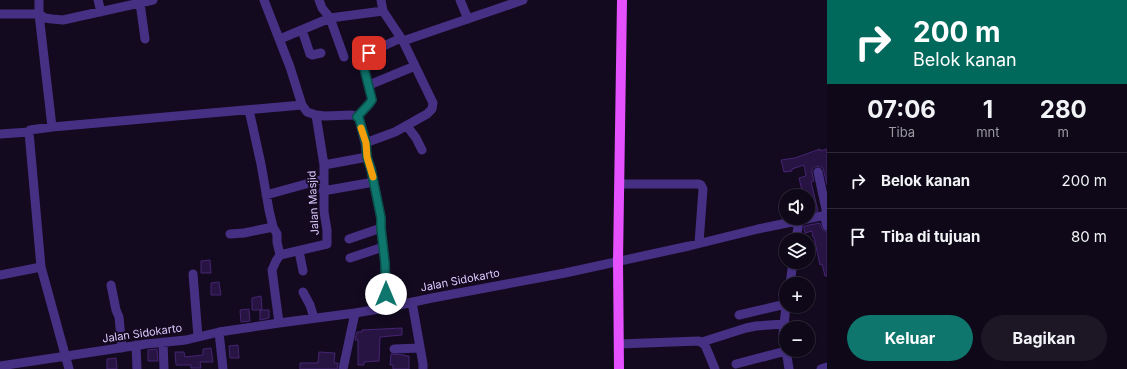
<!DOCTYPE html>
<html lang="id">
<head>
<meta charset="utf-8">
<style>
  body { margin:0; font-family:Inter,sans-serif; background:#1c1625; color:#f1f3f6; height:100vh; display:flex; flex-direction:column; font-size:15px; white-space:nowrap }
  * { box-sizing:border-box; margin:0 }
  p { font-size:13px; color:#9b9aa2 }
  .icon { flex:none; width:22px; height:22px; fill:none; stroke:currentColor; stroke-width:2; stroke-linecap:round; stroke-linejoin:round }
  .map { position:relative; flex:1; overflow:hidden }
  .sheet { display:flex; flex-direction:column; background:#0e0818; width:300px }
  .sheet>* { flex:none }
  .guide { background:#00695c; color:#fff; overflow:hidden }
  .fabs { position:absolute; left:779px; top:189px; display:grid; gap:8px }
  .fabs a { display:grid; place-items:center; width:36px; height:36px; border-radius:50%; background:#0e0818; box-shadow:0 1px 3px #0004,0 0 0 1px #2e2937; font-size:20px }
  .pin { position:absolute; display:grid; place-items:center; width:34px; height:34px; color:#fff; margin:-17px; border-radius:8px; box-shadow:0 2px 6px #0006 }
  .me { position:absolute; width:44px; margin:-22px; rotate:0deg; stroke-linejoin:round; filter:drop-shadow(0 0 3px #0008) }
  .turn { display:flex; align-items:center; gap:14px; height:84px; padding:0 20px; font-size:18px }
  .turn .icon { width:52px; height:52px; stroke-width:2.5 }
  .turn b { display:block; font-size:28px; line-height:34px }
  .eta { display:flex; justify-content:space-evenly; align-items:center; height:68px; text-align:center }
  .eta b { font-size:24px; font-weight:700; line-height:28px }
  .primary-button { display:flex; gap:8px; margin-top:auto; padding:8px 20px }
  .primary-button a { flex:1; height:46px; border-radius:24px; background:#0f766e; color:#fff; font-size:16px; font-weight:700; line-height:46px; text-align:center }
  .primary-button a+a { background:#1c1625; color:#f1f3f6 }
  ul { padding:0; list-style:none }
  li { display:flex; align-items:center; gap:12px; height:56px; padding:0 20px; border-top:1px solid #2e2937 }
  li div { flex:1 }
  li b { display:block; font-size:15px }
  li em { font-style:normal }
  main { display:flex; flex:1; min-height:0 }
  .map>svg:first-child { display:block }
  .building { fill:#281443; stroke:#452471 }
  .lines { fill:none; stroke-linecap:round; stroke-linejoin:round }
  .minor { stroke:#463084; stroke-width:9 }
  .major { stroke:#e550ff; stroke-width:10 }
  .route-casing { stroke:#0a4d48; stroke-width:10 }
  .route { stroke:#0f766e; stroke-width:7 }
  .slow { stroke:#f59e0b; stroke-width:7 }
  .labels { text-anchor:middle; stroke-width:4; stroke-linejoin:round; paint-order:stroke }
  .street-label { font-size:11px; fill:#dcc9ff; stroke:#130a20 }
</style>
</head>
<body>
<main>
<div class="map">
<svg width="827" height="369" viewBox="0 0 827 369">
  <rect width="100%" height="100%" fill="#130a20"/>
  <path class="building" d="M820 149V151L827 149V185L823 168 819 166 814 167 812 170V173L814 181 811 182 818 211 808 213V195L798 196 797 191 802 190 799 178 806 176 804 165 792 169V171L784 172 781 160 795 158Z
    M820 223 823 230 827 232V276H825L822 264 820 265 814 237H813L812 231 805 233 804 228V226Z
    M210 260 211 273H201V261Z
    M219 282 221 295H211V283Z
    M261 296 262 310H252V298Z
    M249 309 250 321 241 322 240 310Z
    M260 310H269V318L260 320Z
    M402 328V335L380 337 379 361 364 362V365H358V340H355L357 332H362V330Z
    M238 345 239 358H230L229 346Z
    M211 348 213 362H200L201 368H191V365H176L175 352H184L185 357 203 355V349Z
    M157 349 158 361H148V350Z
    M319 352 335 353 334 363H338L337 369H300V363H318Z
    M391 354 405 355V356H409V369H393V365H390Z
    M116 358 117 369H107V359Z"/>
  <g class="lines">
    <path class="minor" d="M39 0V14L52 127
      M98 0 101 12
      M264 0 290 67 302 105 307 112 316 115 325 116 352 115 356 116 359 118 365 143 367 157 371 169 381 218V228L385 263V308
      M319 0 322 8 330 18 344 57
      M460 0 468 19
      M140 3 145 39
      M0 14H39L45 18 52 19 63 20 153 0
      M302 30 310 54 312 55 321 53
      M280 39 330 18 383 11
      M403 41 523 0
      M369 85 415 66
      M249 110 261 164 269 210 273 227 277 234V242L280 255
      M357 117 369 104 372 100 364 68 362 56 401 38
      M407 126 416 138 422 150
      M29 132 41 267 69 369
      M0 134 29 132 30 130 52 127 302 105
      M365 143 395 132 427 114 432 109 433 103 403 41 383 11 381 0
      M324 165 367 157
      M818 172 827 214
      M620 184H699L701 185 703 189 699 243
      M323 191 374 182
      M266 195 324 179
      M824 215 827 226
      M230 234 244 233 273 227
      M349 239 381 228
      M796 240 799 220
      M299 251 303 271
      M350 258 383 247
      M193 274 198 337
      M0 275 41 267
      M790 284 793 262
      M111 285 116 310 119 317 122 348
      M303 292 310 305 314 318
      M412 302 423 364V369
      M739 315 786 304
      M279 323 272 270 276 261 280 255 327 244V230L324 212V165L316 115
      M219 332 223 369
      M163 342 164 369
      M702 342 746 328 756 326 784 324
      M619 344 699 341 705 345 715 369
      M136 345 137 369
      M394 349 420 348
      M786 349 783 334 786 306
      M786 350 789 369
      M736 364 786 351
      M0 366 146 344 186 340 219 332 279 323 355 313 385 308 432 298 565 273 689 246 758 229 827 215
      M343 369 355 313
      M821 369 827 367"/>
    <path class="major" d="M619 369 618 261 622 0"/>
  </g>
  <g class="lines">
    <g class="route-casing">
      <path id="route" d="M369 53 362 56 364 68 372 100 369 104 357 117 359 118 366 143 367 157 371 169 381 218V228L385 263 386 294"/>
    </g>
    <use href="#route" class="route"/>
    <path class="slow" d="M361 128 366 143 367 157 373 177"/>
  </g>
  <g class="labels">
    <g class="street-label">
      <text transform="translate(313 203) rotate(-93)" y="4">Jalan Masjid</text>
      <text transform="translate(460 280) rotate(-11)" y="4">Jalan Sidokarto</text>
      <text transform="translate(142 333) rotate(-8)" y="4">Jalan Sidokarto</text>
    </g>
  </g>
</svg>
<div class="fabs">
<a><svg class="icon" aria-label="sound" viewBox="0 0 24 24"><path d="M4 9h4l5-4v14l-5-4H4zM17 9q2 3 0 6"/></svg></a>
<a><svg class="icon" aria-label="layers" viewBox="0 0 24 24"><path d="M12 4l9 5-9 5-9-5zM3 14l9 5 9-5"/></svg></a>
<a>+</a>
<a>−</a>
</div>
<div class="pin" style="left:369px;top:53px;background:#d93025"><svg class="icon" aria-label="arrive" viewBox="0 0 24 24"><path d="M6 21V4h12l-3 4 3 4H6"/></svg></div>
<svg class="me" style="left:386px;top:294px" viewBox="-20 -20 40 40"><circle r="19" fill="#fff"/><path d="M0-13L10 11 0 6-10 11z" fill="#0f766e"/></svg>
</div>
<section class="sheet">
<div class="guide">
<div class="turn"><svg class="icon" aria-label="right" viewBox="0 0 24 24"><path d="M7 20v-9h11M14 6l5 5-5 5"/></svg><div><b>200 m</b>Belok kanan</div></div>
</div>
<div class="eta">
<div><b>07:06</b><p>Tiba</p></div>
<div><b>1</b><p>mnt</p></div>
<div><b>280</b><p>m</p></div>
</div>
<ul>
<li><svg class="icon" aria-label="right" viewBox="0 0 24 24"><path d="M7 20v-9h11M14 6l5 5-5 5"/></svg><div><b>Belok kanan</b></div><em>200 m</em></li>
<li><svg class="icon" aria-label="arrive" viewBox="0 0 24 24"><path d="M6 21V4h12l-3 4 3 4H6"/></svg><div><b>Tiba di tujuan</b></div><em>80 m</em></li>
</ul>
<div class="primary-button"><a>Keluar</a><a>Bagikan</a></div>
</section>
</main>
</body>
</html>
